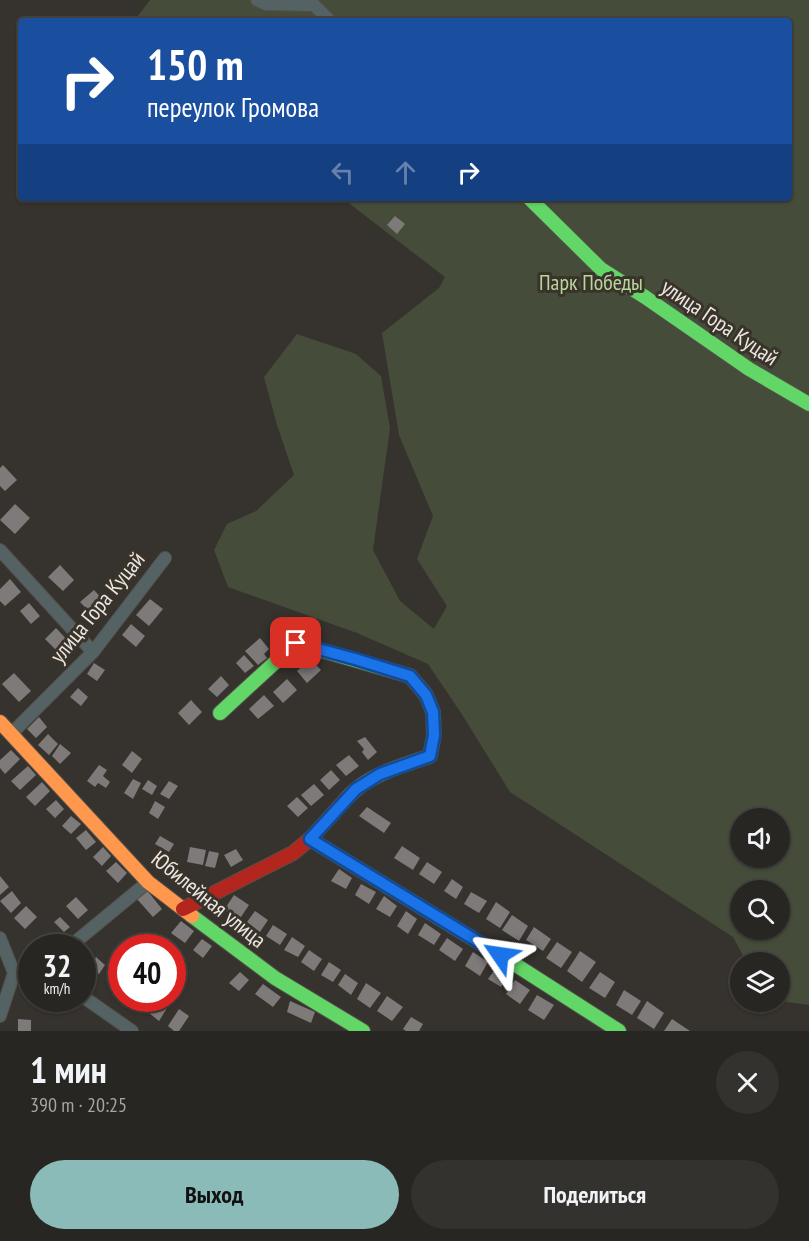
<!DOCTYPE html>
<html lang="ru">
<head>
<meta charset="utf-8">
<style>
  body { margin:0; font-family:"PT Sans Narrow",sans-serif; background:#34322f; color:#f1f3f6; height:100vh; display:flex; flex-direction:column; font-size:22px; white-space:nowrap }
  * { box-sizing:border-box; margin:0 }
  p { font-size:20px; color:#a5a5a5 }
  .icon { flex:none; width:33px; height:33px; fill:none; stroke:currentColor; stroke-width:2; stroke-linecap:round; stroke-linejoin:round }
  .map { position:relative; height:1031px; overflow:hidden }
  .panel { display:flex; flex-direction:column; background:#282622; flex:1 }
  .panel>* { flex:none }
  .banner { position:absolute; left:18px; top:18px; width:774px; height:183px; border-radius:6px; box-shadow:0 2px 4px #0004,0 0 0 2px #444340; background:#1a4fa0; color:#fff; overflow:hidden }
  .tools { position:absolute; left:730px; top:808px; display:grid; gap:12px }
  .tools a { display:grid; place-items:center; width:60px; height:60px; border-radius:50%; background:#282622; box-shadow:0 2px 4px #0004,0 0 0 2px #444340; font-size:30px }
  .speed { position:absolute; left:18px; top:934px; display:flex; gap:12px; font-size:30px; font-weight:700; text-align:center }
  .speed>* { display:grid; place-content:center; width:78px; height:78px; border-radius:50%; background:#282622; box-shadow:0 2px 4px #0004,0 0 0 2px #444340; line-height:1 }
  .speed small { font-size:15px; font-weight:400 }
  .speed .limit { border:9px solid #d22; background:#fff; color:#111 }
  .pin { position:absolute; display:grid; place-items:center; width:51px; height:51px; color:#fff; margin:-26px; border-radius:12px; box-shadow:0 3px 9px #0006 }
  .me { position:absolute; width:66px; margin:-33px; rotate:302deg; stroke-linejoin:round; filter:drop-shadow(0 0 4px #0008) }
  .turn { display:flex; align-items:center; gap:21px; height:126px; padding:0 30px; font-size:27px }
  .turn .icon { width:78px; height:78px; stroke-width:2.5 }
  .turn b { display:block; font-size:42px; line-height:51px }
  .lanes { display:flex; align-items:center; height:57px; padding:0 30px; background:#0003; justify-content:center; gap:30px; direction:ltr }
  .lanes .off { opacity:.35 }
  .round { display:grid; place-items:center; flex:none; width:63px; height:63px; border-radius:32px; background:#34322f }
  .overview { display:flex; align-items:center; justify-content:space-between; height:102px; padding:0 30px }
  h1 { font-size:36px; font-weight:800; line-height:45px }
  .primary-button { display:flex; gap:12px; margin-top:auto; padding:12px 30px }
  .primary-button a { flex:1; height:69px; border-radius:36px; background:#8bbbb9; color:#111; font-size:24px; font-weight:800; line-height:69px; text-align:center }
  .primary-button a+a { background:#34322f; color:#f1f3f6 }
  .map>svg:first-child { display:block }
  .green { fill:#454d3a; fill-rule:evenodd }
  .building { fill:#7e7a79 }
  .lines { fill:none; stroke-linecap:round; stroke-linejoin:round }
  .street-casing { stroke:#524f4b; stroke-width:14 }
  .fast-casing { stroke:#524f4b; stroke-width:16 }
  .slow-casing { stroke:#524f4b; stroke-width:16 }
  .jam-casing { stroke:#524f4b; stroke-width:16 }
  .street { stroke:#556264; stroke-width:12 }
  .fast { stroke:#63d668; stroke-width:14 }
  .slow { stroke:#ff974d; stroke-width:14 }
  .jam { stroke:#b3261e; stroke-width:14 }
  .route-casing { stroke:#114b97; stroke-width:15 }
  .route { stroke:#1a73e8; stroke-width:10 }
  .labels { text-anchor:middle; stroke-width:6; stroke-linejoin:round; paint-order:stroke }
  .park-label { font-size:22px; fill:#b8d59c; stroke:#39332a }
  .street-label { font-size:22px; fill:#ebe6e1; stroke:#39332a }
</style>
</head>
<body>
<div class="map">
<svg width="809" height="1031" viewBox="0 0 809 1031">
  <rect width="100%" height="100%" fill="#36322e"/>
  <path class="green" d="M150 0H809V1005L780 1001V963H747L733 937 510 792 461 713 428 664 357 633 228 587 214 550 227 524 256 511 294 475 277 425 264 377 297 334 356 354 381 376 390 428 373 550 400 601 434 629 447 606 417 559 433 516 399 435 382 333 439 288 445 277 342 198H789V21H134ZM741 819H780V858H741ZM741 891H780V930H741Z"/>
  <path class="building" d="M395 216 405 224 397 234 387 225Z
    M3 465 17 480 5 491 0 486V468Z
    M15 504 30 518 15 534 0 520Z
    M60 565 74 580 63 591 48 577Z
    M10 579 21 592 5 606 0 601V589Z
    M94 590 107 604 94 616 80 602Z
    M150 599 163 609 149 626 136 615Z
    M29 603 40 616 31 624 20 611Z
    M131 624 145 636 136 647 122 635Z
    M56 628 71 644 60 654 45 639Z
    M260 638 269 649 264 654 267 658 258 665 245 651Z
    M244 655 254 666 245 673 236 663Z
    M310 659 321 670 307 683 297 671Z
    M94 663 105 670 97 681 87 674Z
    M14 673 31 691 19 702 2 684Z
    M221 676 229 685 217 697 208 689Z
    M287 679 297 690 283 703 273 692Z
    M78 688 88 697 81 706 70 697Z
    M264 695 274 706 258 719 249 709Z
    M191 700 202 712 189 725 178 713Z
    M39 717 47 727 36 738 27 729Z
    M48 734 58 744 49 755 38 745Z
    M365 737 377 752 368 760 362 752 364 749 357 741Z
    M60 744 71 753 60 764 52 756Z
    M11 750 20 759 5 774 0 768V760Z
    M132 751 142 759 132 773 122 765Z
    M349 755 359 766 346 776 336 765Z
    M99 765 107 770 103 776 110 782 106 788 98 783 95 787 87 781Z
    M28 766 36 775 20 790 11 781Z
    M331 770 340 780 329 790 320 780Z
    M133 779 141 783 133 799 124 793Z
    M148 780 157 786 152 795 142 789Z
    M169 781 178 786 169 799 160 794Z
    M42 782 50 791 35 806 26 797Z
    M314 784 324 795 311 806 301 795Z
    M297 797 308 808 298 817 287 806Z
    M56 800 64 809 55 818 46 809Z
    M155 801 165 807 158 819 149 813Z
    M367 807 391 823 384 833 359 816Z
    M71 816 81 824 71 834 62 826Z
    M86 830 96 842 86 850 76 838Z
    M160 836 174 844 169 852 155 844Z
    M402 846 420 858 413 870 394 858Z
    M103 847 111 856 102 866 93 857Z
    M190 847 206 850 203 865 187 862Z
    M236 849 243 860 231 867 224 855Z
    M209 851 219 853 215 868 205 866Z
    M116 862 127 873 118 883 106 871Z
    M427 862 442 872 434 884 419 874Z
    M339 869 352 878 346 889 331 881Z
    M0 876 9 887 0 895Z
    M452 879 463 887 456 899 444 891Z
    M361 884 376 892 369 904 355 895Z
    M146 889 162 909 153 917 136 898Z
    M12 891 21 903 11 913 0 901Z
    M471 892 487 901 479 913 464 904Z
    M234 895 249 905 239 920 224 910Z
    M384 896 397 906 390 917 376 909Z
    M76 897 88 910 78 919 66 906Z
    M496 902 510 912 500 928 486 919Z
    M26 906 37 917 25 929 14 918Z
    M255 911 268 920 260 932 247 922Z
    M406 911 417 919 408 934 397 926Z
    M512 915 528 926 519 941 502 930Z
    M60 917 70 927 64 932 54 922Z
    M181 921 194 931 185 943 171 933Z
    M425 923 441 934 434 945 418 935Z
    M273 925 287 934 280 945 266 936Z
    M534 927 551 939 543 951 526 940Z
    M292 937 305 946 298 957 284 950Z
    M447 938 463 949 455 961 439 950Z
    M202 939 212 946 203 958 193 950Z
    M557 942 572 952 561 968 546 958Z
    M309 950 322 959 314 971 301 962Z
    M580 951 596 962 582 982 567 971Z
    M473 952 488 962 480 976 465 966Z
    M96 957 105 965 99 974 89 968Z
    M329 962 341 970 333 982 321 975Z
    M496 968 508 975 501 987 488 979Z
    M240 972 249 980 239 991 229 983Z
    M600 972 615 982 605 998 589 988Z
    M119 974 122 975V994L111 987Z
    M345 974 358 983 351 995 338 985Z
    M515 980 530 990 520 1004 506 994Z
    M366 983 381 993 370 1008 357 999Z
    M263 984 281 997 273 1007 255 994Z
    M624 990 641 1001 632 1015 616 1005Z
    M537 995 554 1005 544 1020 528 1010Z
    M387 996 403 1007 392 1021 377 1011Z
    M132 999H146L140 1008 131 1001Z
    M159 999 169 1005 159 1021 149 1013Z
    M290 1001 315 1012 311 1023 287 1012Z
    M647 1001 664 1013 654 1029 637 1018Z
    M179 1009 189 1016 179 1031H174L168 1026Z
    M411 1017 423 1024 419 1031H406L403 1029Z
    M18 1019 31 1020V1031H18Z
    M672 1019 690 1031H664Z"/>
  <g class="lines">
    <g class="street-casing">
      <path id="street" d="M257 0 266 4 314 5 330 21
        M0 550 93 652
        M11 734 93 652 165 558
        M0 938 14 973
        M68 948 148 882
        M14 973 32 970
        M82 996 132 1031
        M0 1016 14 973"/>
    </g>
    <g class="fast-casing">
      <path id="fast" d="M529 198 601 269 645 297 749 369 809 404
        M220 713 296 643 410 676 426 695 433 712 434 735 430 756C402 766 369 774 348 797
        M310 839 519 967 619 1031
        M192 916 275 978 363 1031"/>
    </g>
    <g class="slow-casing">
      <path id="slow" d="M0 722 148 882 192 916"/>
    </g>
    <g class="jam-casing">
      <path id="jam" d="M183 909 293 853 310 839 348 797"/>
    </g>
    <use href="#street" class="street"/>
    <use href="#fast" class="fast"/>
    <use href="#slow" class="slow"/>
    <use href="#jam" class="jam"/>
  </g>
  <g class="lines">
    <g class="route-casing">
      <path id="route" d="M296 643 355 659 410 676 426 695 433 712 434 735 430 756 380 774 356 789 310 839 500 955"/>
    </g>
    <use href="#route" class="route"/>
  </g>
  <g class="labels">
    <g class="park-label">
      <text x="591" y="290">Парк Победы</text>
    </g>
    <g class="street-label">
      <text transform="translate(720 322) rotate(34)" y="8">улица Гора Куцай</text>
      <text transform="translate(97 607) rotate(-51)" y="8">улица Гора Куцай</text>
      <text transform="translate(209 899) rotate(39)" y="8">Юбилейная улица</text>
    </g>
  </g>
</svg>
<div class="tools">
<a><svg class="icon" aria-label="sound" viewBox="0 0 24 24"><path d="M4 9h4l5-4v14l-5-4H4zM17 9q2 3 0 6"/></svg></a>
<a><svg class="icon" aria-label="search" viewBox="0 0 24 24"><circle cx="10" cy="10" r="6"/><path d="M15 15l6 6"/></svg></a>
<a><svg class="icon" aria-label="layers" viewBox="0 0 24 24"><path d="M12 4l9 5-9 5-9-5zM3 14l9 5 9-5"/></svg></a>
</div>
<div class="speed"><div>32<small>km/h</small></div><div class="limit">40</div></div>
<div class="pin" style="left:296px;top:643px;background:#d93025"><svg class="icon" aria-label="arrive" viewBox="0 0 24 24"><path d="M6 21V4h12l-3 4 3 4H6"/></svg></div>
<svg class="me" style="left:500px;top:955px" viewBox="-20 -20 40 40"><path d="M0-17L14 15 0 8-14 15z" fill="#1a73e8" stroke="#fff" stroke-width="4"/></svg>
<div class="banner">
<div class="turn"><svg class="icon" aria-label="right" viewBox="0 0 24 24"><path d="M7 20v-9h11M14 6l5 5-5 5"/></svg><div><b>150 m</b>переулок Громова</div></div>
<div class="lanes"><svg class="icon off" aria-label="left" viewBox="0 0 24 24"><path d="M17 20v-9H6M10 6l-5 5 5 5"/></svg><svg class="icon off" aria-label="ahead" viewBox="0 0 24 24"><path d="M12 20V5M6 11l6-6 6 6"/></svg><svg class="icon" aria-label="right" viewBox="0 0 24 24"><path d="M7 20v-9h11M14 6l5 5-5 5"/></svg></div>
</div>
</div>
<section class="panel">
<div class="overview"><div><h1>1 мин</h1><p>390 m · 20:25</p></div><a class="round"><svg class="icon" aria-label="close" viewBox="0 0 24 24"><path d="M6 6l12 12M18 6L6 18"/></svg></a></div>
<div class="primary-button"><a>Выход</a><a>Поделиться</a></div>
</section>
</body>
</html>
